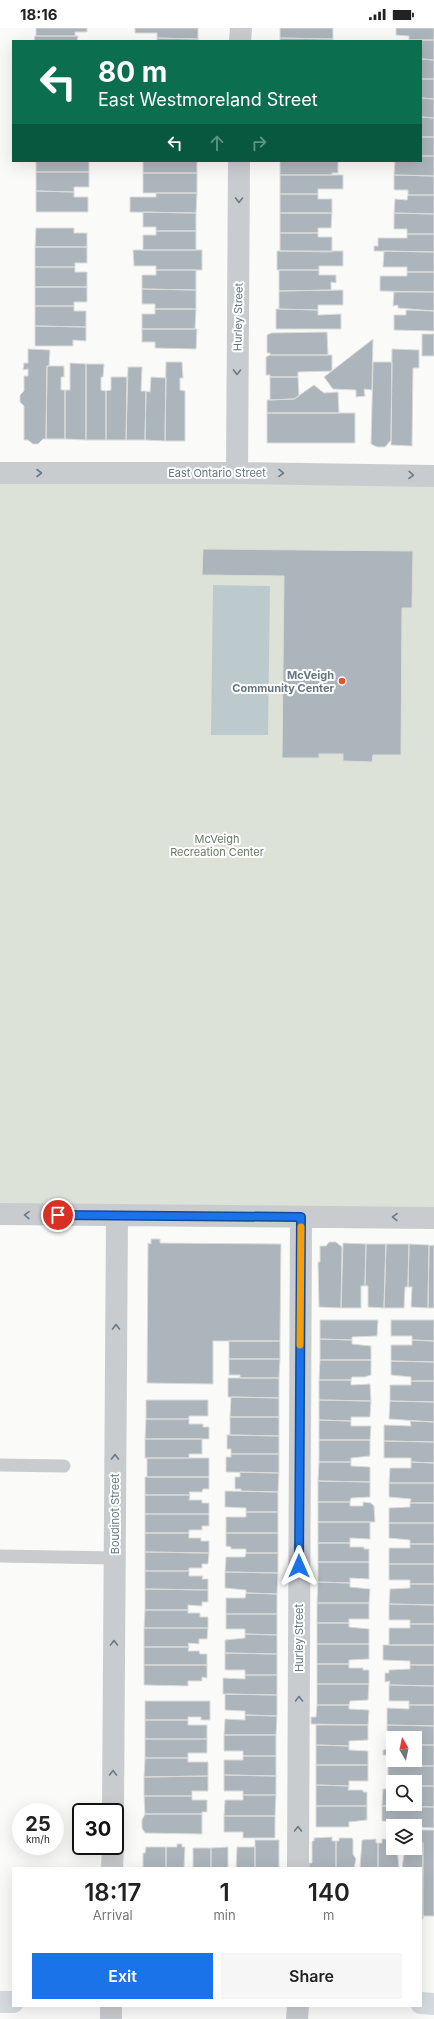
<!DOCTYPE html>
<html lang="en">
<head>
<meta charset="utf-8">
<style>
  body { margin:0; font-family:Inter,sans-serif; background:#f6f6f6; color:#222; height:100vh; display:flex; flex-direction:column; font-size:15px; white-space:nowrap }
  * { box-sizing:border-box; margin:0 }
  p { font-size:13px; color:#767676 }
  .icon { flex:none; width:22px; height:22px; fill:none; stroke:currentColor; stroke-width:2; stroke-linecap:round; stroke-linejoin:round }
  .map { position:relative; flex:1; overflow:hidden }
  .side { position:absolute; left:12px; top:1839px; width:410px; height:140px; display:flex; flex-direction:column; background:#fff; border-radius:0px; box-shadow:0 4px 16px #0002 }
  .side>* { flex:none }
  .hud { position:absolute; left:12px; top:12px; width:410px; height:122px; border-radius:0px; box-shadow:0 4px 16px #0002; background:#0b6e4f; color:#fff; overflow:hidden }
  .needle { width:26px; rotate:351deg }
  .buttons { position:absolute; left:386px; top:1703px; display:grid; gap:8px }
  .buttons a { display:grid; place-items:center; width:36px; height:36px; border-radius:0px; background:#fff; box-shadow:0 4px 16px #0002; font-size:20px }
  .speed { position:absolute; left:12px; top:1775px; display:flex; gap:8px; font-size:20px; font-weight:700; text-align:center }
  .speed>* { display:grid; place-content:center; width:52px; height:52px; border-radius:50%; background:#fff; box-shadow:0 4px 16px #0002; line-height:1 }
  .speed small { font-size:10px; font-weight:400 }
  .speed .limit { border:2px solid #111; border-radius:6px; background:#fff; color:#111 }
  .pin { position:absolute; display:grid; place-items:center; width:34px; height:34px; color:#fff; margin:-17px; border:2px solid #fff; border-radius:50%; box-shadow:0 1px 4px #0007 }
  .me { position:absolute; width:44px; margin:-22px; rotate:0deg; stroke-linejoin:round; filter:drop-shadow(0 0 3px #0008) }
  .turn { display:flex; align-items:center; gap:14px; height:84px; padding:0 20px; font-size:18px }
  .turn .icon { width:52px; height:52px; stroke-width:2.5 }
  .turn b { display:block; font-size:28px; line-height:34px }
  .lanes { display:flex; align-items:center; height:38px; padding:0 20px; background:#0003; justify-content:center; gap:20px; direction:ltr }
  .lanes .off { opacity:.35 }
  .eta { display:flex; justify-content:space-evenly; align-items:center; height:68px; text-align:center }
  .eta b { font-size:24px; font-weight:600; line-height:28px }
  .primary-button { display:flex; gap:8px; margin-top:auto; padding:8px 20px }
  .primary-button a { flex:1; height:46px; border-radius:0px; background:#1a73e8; color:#fff; font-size:16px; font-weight:600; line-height:46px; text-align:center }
  .primary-button a+a { background:#f6f6f6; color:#222 }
  .status { display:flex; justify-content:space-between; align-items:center; height:28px; padding:0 20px; background:#fff; direction:ltr }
  .status svg { height:11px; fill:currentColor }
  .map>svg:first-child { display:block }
  .green { fill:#dce2d8 }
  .water { fill:#bdcacd }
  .building { fill:#acb5bb; stroke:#dcdcda }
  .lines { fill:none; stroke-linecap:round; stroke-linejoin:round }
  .service { stroke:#c8cccf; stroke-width:13 }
  .minor { stroke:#c8cccf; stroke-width:22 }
  .secondary { stroke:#d6dbdf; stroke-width:22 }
  .oneway { stroke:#697a88 }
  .route-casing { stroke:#114b97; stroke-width:10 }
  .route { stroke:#1a73e8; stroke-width:7 }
  .slow { stroke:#f59e0b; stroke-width:7 }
  .poi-dot { fill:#e95128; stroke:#fff; stroke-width:1.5 }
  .labels { text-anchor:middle; stroke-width:4; stroke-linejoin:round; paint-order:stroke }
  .street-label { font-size:11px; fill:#647684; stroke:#fff }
  .poi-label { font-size:11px; font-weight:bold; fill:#647684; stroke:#fff; text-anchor:end }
  .park-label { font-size:11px; fill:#687a63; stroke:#fff }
</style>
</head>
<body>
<div class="status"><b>18:16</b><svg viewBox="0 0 49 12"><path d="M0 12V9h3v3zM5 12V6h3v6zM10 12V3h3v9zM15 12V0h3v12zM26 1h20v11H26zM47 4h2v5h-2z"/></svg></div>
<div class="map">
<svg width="434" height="1991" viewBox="0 0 434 1991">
  <rect width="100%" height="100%" fill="#fafaf8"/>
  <path class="green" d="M0 446 434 448V1190L0 1186Z"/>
  <path class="water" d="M213 557 270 558 268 707H211Z"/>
  <path class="building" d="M36 0H87V4H75V8H36Z
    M135 0H198V11L157 10V5H135Z
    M280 0H333V11L280 10Z
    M396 0H434V12H409V8L396 7Z
    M35 8H78L77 13H34Z
    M157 10 198 11V13H157Z
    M280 10 333 11V13H280Z
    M409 12H434V32L421 31V13Z
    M421 31 434 32V51H421Z
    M421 51H434V71L421 70Z
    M421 70 434 71V90L421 89Z
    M421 89 434 90V109H421Z
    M421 109H434V128H421Z
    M421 128H434V148L394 147 395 133H421Z
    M36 133H89V144H36Z
    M143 133H197V145H143Z
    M280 133H338V145H332V147H280Z
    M36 144H89V159H74V164L36 163Z
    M143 145H197V165H143Z
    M280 147H343V161H318V166H280Z
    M394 147 434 148V167H408V162H394Z
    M36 163 74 164V169H88V184H36Z
    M156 165H197L196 185 130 184V169H156Z
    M280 166H318V171H332V185H280Z
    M408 167H434V186L394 185 395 171 407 172Z
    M143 184 196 185V203H156V199H143Z
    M280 185H332L331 200H318V205H280Z
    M394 185 434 186V206H407V201H394Z
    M36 200H74V205H87V219H35Z
    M156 203H196V222H143V207H156Z
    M280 205H318V209H332V224L280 223Z
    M407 206H434V224L374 223V218H378V210H407Z
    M35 219H87V235H75V239H35Z
    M133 222H202V242H156V238H134Z
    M277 223H343V238H319V242H277Z
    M384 223 434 224V244H407V239H383Z
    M35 239H75V244H87V259H35Z
    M156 242H196V262L142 261V247H156Z
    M279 242H319V247H336V255L331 254V262L279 263Z
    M407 244H434V264L380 263V248H407Z
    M35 259H87V274H74V278H35Z
    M142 261 196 262V281H155V276H142Z
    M343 262V277H318V282L279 281V263Z
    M394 264H434V283L398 280V277L393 278Z
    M35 278H74V283H86V299L35 298Z
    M155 281H196L195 301H142V286H155Z
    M276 281 318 282V287L341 286V301H276Z
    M406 282 434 283V303L394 302V287H406Z
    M35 298 86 299V313L73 312V318H35Z
    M142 301H197L196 321 155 320V314H142Z
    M327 304 328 327H270V325H267V307L271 305Z
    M422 306H434V328H422Z
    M373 311 372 362 364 361 365 368 356 369V362L333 361 324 349Z
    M28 321 50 322 49 338H47L46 411H43L38 416H33L28 412H24V378L20 374V367L24 363V348H28V341L23 342 24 335H28Z
    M392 321 419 322V340H413L412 418 391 417Z
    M270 327H332V343L298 344V349H270V347H266V329Z
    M166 334H182L183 350H180V362L185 363V413H165Z
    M373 334H392L391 412 385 419H377L371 416Z
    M70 335 86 336V412L65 411V362H70Z
    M86 336H104L103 349H101V362L106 363V412H86Z
    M47 338H64V349H61V362H65V411H46Z
    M128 339H142L141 363H146L145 412H126Z
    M111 349H127L126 412H106V363L111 362Z
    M151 349 166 350 165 413 145 412 146 363 150 364Z
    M270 349H298L299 368 294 371 270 372Z
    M314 357 324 365 338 364 339 385H267V372L294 371Z
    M267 385H355V415H267Z
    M203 521 413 523 412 580H402L401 727H373L372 734 343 733V726H319V730H282L284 548 202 547Z
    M151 1211H160V1215L281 1216 280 1313H213V1356L147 1355 148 1215 151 1216Z
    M329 1214H336L342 1219 341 1280 319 1279 318 1234H320V1218H326Z
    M343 1215 366 1216 365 1258H361V1280H341Z
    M366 1216H386L384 1280 368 1279V1258H365Z
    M386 1216H409L408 1259H405L404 1280H384Z
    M409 1216 429 1217 428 1280 411 1279 412 1259H408Z
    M434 1217V1280H428L429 1218Z
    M320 1292H378L377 1308 352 1309V1312L320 1311Z
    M391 1292H434V1313L412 1312V1308H391Z
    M320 1311 352 1312V1316L371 1318V1332H320Z
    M412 1312 434 1313V1334L391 1333V1317H412Z
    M229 1313H280V1331H229Z
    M229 1331H280L279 1350H240V1347H229Z
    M320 1332H371V1347L365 1349H352L351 1352H319Z
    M391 1333 434 1334V1353H411V1349L391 1347Z
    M228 1350H279V1370L228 1369Z
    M319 1352H351V1357L370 1356 371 1373 319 1372Z
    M411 1353H434V1374L390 1373V1357H411Z
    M231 1369 279 1370V1389H230Z
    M146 1372H208V1388H189V1391H146Z
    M319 1372 371 1373 370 1389H351V1393L319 1392Z
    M390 1373 434 1374V1394L389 1391Z
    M230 1389H279V1408L230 1407Z
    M146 1391H189V1396H203V1399H209V1411H145Z
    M319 1392 351 1393V1398H371L370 1412H319Z
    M410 1393 434 1394V1414L384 1413V1397L411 1398Z
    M227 1407 279 1408V1426H231V1421H227Z
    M145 1411H202V1426H189V1430H145Z
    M319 1412H370V1428L351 1430V1434H319Z
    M384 1413 434 1414V1435L411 1434V1430H384Z
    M231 1426H279V1445L226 1444V1429H231Z
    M147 1430H209V1449H147Z
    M319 1434H351V1438L370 1439V1454L318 1453Z
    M411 1434 434 1435V1455H389L390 1440H411Z
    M240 1444 279 1445 278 1464 241 1463V1461H235V1449H240Z
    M145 1449H209V1461H203L202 1464H189L190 1467H145Z
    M318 1453 370 1454V1469L351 1470 350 1474H318Z
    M389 1455H434V1475H410L411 1471 389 1469Z
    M225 1463 278 1464V1484H246V1480L225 1479Z
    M145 1467H190L189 1472H202V1475H209V1486H145Z
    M318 1474H350V1478H363V1474L371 1475 374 1478 375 1494H318Z
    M410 1475H434V1495H389V1480L410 1479Z
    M246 1484H278V1505H226V1489H246Z
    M145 1486H209V1498H202V1502H189V1505H145Z
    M318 1494H370V1511L350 1510V1515H318Z
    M389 1495H434V1516H410V1512L389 1510Z
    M145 1505H189V1510H201V1513H209V1525L145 1524Z
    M226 1505H278V1525H246V1521H231V1519L226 1518Z
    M318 1515H350V1519H364V1521H369V1534H318Z
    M410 1516H434V1536H389V1520H410Z
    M145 1524 209 1525 208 1536H202V1540H189V1543H145Z
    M246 1525H278V1545L225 1544 226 1529H245Z
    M318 1534H369V1551L350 1550V1555L318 1554Z
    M389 1536H434V1556H410V1552H389Z
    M145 1543H189V1548H203L202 1551H208V1562L145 1561Z
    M225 1544 278 1545 277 1566 246 1565V1562L225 1560Z
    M318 1554 350 1555V1559L370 1561 369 1575H317Z
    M410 1556H434V1577L389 1576 390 1561 410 1560Z
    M145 1561 208 1562V1574H202V1578L188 1577V1582H145Z
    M246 1565 277 1566V1586H226V1570H245Z
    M317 1575H369V1591H349V1595H317Z
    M389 1576 434 1577V1596H410V1592H389Z
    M145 1582H188V1585H200V1589H208V1600H144Z
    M226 1586H277V1607L245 1606V1601H226Z
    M317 1595H349V1599L369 1601V1616H317Z
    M410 1596H434V1617H389V1600H410Z
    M144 1600H208L207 1611H199V1616L188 1615 189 1619H144Z
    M245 1606 277 1607V1626L225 1625V1612L245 1610Z
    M317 1616H369V1631L349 1632V1636H317Z
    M383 1617H434V1637H410V1633L383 1632Z
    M144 1619H189L188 1623H199L200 1626H207V1637H144Z
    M225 1625 277 1626V1647H245V1642H225Z
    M317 1636H349V1640H363V1642H369V1656H317Z
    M144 1637H207V1650L202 1649V1653H188V1658L144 1657Z
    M410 1637H434V1658L389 1657 390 1653 385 1654V1645H389V1642L410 1641Z
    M245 1647H277V1667L223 1666V1650L245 1651Z
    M317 1656H369L368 1672 350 1673 349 1677H317Z
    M389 1657 434 1658V1677H409V1673H389Z
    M225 1666 277 1667V1688L245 1687V1683L225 1682Z
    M145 1673H210V1692H201V1689H188V1692H145Z
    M317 1677H349V1681L369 1682 368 1697 311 1696V1689H316Z
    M409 1677H434V1698L387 1697V1680L409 1681Z
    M245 1687 277 1688 276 1707H224L225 1691 245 1692Z
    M145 1692H188V1697H207V1711H145Z
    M316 1697H368V1712L349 1713V1718L316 1717Z
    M387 1697 434 1698V1717H415V1710H393V1715H387Z
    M224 1707H276V1728H243V1723H224Z
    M145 1711H207V1725H188V1730H145Z
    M316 1717 349 1718V1722L368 1723V1737H316Z
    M415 1717H434V1738H388L389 1727H383V1722L393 1721V1732H415Z
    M243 1728H276V1748L224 1747V1732H243Z
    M145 1730H188V1734H208V1748L144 1749Z
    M316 1737H368V1753H349V1758L316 1757Z
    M388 1738H434V1758H415V1754L388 1753Z
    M224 1747 276 1748V1767H243V1763H224Z
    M208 1748V1763H192V1768H144V1749Z
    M316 1757 349 1758 348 1762H363V1764H367V1778H316Z
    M415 1758H434V1779L382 1778 383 1761H393V1776H415Z
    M243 1767H276L275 1788H224L225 1772H243Z
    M144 1768H192V1772H207V1784H202V1786H145Z
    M316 1778H367V1792L349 1794V1799H316Z
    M382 1778 434 1779V1800L415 1799 408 1798V1795L382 1793Z
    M145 1786H202V1806L145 1805 142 1800V1792Z
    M224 1788H275V1810H243V1804H224Z
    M421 1802H434V1888H422L423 1815H420Z
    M332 1809V1813H336V1840H309V1835H312V1813H314V1810Z
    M339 1810H352L353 1812V1826L356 1831 354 1840H336V1813H339Z
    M376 1811V1815H378V1840H360L362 1812Z
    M382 1811H393V1820H397L399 1840H378V1815H382Z
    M255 1812H279V1840H255Z
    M415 1812H420V1815H423V1891H421V1840H402L405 1820H415Z
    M177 1816H182V1819H185L184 1840H166V1819H177Z
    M146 1819H166V1840H143V1825H145Z
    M228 1819V1840H211V1820Z
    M237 1819H255V1840H236Z
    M193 1820H211V1840H193Z"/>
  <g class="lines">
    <path class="service" d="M0 1437 64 1438
      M0 1528 114 1530"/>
    <path class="minor" d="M240 13 241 0
      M0 445H237L434 448
      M237 445 239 133
      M0 1186 434 1190
      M113 1784 117 1188
      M112 1840 113 1818
      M298 1840 301 1189
      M111 1991V1978
      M297 1991 298 1978"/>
    <path class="secondary" d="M0 1974H13
      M421 1975 434 1976"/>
  </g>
  <defs><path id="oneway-chevron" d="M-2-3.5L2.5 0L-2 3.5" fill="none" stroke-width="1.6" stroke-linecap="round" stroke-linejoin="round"/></defs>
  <g class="oneway">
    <use href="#oneway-chevron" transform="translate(239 172) rotate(91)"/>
    <use href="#oneway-chevron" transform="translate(237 344) rotate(91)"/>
    <use href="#oneway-chevron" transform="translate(39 445)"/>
    <use href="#oneway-chevron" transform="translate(281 445) rotate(1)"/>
    <use href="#oneway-chevron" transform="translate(411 447) rotate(1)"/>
    <use href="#oneway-chevron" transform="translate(27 1187) rotate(-179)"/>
    <use href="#oneway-chevron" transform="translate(395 1189) rotate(-179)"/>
    <use href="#oneway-chevron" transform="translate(116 1299) rotate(-90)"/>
    <use href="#oneway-chevron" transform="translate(115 1429) rotate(-90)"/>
    <use href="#oneway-chevron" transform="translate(114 1615) rotate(-90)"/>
    <use href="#oneway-chevron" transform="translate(299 1671) rotate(-90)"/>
    <use href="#oneway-chevron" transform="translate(113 1745) rotate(-90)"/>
    <use href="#oneway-chevron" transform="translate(298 1801) rotate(-90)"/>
  </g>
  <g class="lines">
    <g class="route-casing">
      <path id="route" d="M58 1187 301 1189 299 1538"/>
    </g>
    <use href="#route" class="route"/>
    <path class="slow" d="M300 1317 301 1199"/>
  </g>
  <circle class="poi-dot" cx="342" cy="653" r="4"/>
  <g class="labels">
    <g class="street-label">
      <text transform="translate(238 289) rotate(-89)" y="4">Hurley Street</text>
      <text x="217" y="449">East Ontario Street</text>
      <text transform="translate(115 1486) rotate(-90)" y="4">Boudinot Street</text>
      <text transform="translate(299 1610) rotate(-90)" y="4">Hurley Street</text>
    </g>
    <g class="poi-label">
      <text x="334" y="651">McVeigh<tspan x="334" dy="13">Community Center</tspan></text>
    </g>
    <g class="park-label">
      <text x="217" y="815">McVeigh<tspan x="217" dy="13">Recreation Center</tspan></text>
    </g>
  </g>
</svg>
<div class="buttons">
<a><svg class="needle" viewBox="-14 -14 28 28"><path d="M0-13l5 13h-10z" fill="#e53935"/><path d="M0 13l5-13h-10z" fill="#767676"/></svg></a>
<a><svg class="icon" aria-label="search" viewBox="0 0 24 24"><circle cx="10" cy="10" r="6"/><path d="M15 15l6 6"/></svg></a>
<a><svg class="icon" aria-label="layers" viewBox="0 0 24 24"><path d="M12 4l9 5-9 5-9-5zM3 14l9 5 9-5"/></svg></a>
</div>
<div class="speed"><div>25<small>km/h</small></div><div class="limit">30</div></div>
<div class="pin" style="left:58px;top:1187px;background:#d93025"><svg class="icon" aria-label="arrive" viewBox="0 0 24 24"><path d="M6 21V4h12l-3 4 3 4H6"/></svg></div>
<svg class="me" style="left:299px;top:1538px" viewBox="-20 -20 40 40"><path d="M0-17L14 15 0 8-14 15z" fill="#1a73e8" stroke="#fff" stroke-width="4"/></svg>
<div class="hud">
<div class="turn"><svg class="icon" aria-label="left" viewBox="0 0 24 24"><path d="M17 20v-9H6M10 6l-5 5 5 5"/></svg><div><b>80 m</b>East Westmoreland Street</div></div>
<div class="lanes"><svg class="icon" aria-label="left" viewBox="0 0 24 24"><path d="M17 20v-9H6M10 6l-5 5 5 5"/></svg><svg class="icon off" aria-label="ahead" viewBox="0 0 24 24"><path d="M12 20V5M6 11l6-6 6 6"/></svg><svg class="icon off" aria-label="right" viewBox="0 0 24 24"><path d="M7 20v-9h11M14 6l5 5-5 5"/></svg></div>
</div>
<section class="side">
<div class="eta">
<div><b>18:17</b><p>Arrival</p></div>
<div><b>1</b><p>min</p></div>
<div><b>140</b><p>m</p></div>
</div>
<div class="primary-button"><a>Exit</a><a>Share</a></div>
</section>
</div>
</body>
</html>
